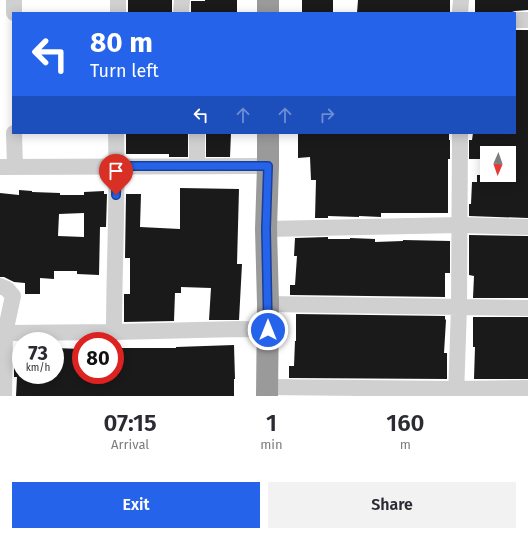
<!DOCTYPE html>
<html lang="en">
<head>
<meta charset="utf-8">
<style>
  body { margin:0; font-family:"Fira Sans",sans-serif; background:#f2f2f3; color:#2b2b33; height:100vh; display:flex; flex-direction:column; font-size:15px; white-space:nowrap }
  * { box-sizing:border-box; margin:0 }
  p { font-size:13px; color:#7c7c81 }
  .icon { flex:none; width:22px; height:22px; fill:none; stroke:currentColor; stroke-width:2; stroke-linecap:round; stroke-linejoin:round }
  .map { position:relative; height:396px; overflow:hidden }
  .panel { display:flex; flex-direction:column; background:#fff; flex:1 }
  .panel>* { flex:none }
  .top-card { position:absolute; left:12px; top:12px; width:504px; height:122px; border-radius:0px; box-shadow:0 2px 10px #0003; background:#2563eb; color:#fff; overflow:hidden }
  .needle { width:26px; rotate:182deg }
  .buttons { position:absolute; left:480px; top:146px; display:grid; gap:8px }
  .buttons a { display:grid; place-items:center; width:36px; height:36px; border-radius:0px; background:#fff; box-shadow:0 2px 10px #0003; font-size:20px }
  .speed { position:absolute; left:12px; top:332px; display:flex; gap:8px; font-size:20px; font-weight:700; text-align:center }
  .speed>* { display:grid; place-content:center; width:52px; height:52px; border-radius:50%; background:#fff; box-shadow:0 2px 10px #0003; line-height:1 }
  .speed small { font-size:10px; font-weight:400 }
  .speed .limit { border:6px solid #d22; background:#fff; color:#111 }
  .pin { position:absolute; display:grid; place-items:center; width:34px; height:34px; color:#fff; margin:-41px -17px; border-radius:50% 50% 50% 0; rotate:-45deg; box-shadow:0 0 4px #0007 }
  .pin .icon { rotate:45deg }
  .me { position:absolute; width:44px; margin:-22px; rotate:0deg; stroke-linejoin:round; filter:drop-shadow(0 0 3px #0008) }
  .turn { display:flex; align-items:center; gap:14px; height:84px; padding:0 12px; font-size:18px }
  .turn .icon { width:52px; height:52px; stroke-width:2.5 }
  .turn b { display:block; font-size:28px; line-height:34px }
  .lanes { display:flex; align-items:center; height:38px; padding:0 12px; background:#0003; justify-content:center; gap:20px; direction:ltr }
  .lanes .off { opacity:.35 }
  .eta { display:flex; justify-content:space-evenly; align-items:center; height:68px; text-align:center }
  .eta b { font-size:24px; font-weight:600; line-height:28px }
  .primary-button { display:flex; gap:8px; margin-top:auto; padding:8px 12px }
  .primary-button a { flex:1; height:46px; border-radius:0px; background:#2563eb; color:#fff; font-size:16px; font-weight:600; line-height:46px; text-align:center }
  .primary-button a+a { background:#f2f2f3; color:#2b2b33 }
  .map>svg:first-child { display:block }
  .building { fill:#1a1a1a; fill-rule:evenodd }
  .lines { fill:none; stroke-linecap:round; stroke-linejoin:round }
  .minor { stroke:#d0d0d0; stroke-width:16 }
  .highway { stroke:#9a9a9a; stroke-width:22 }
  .route-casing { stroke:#184099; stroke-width:10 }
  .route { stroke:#2563eb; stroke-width:7 }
</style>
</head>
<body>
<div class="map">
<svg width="528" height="396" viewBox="0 0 528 396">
  <rect width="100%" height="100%" fill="#fff"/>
  <path class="building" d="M128 0H172V13H128Z
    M205 0H237V13H191V1H205Z
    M302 0H333V13H302Z
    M358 0H450V13H357Z
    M475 0H528V10L515 11 509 13H475Z
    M515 30H528V218L469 216V204H471L472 182H477V175H509V153H487V159H469V140H472L473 133H515Z
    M126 133H188V157H169V154H126Z
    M206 133H231L230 157H206Z
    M298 133H449V140H450V159H448V213H381V217L359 216V217L328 216V218H315L316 180H311L310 157 298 158Z
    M180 188 239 189 237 264H242L239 320H209L211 288 181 287V293H175L174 321 124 322V294H130V258H125L126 194H141L140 227 180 229Z
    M19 190 32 191V192L60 193V195H84V192L104 191V194H107L106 227H100L99 275 77 274V271H54V279L40 278V294H25V283L14 282 4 277H0V193L19 195ZM84 213V237L58 236 59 214Z
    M469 235 528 236V298H473L474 276 469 275Z
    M328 237V239H350V238L375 239V242L403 241V240L450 241V273H445V297L290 295V285H295L297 256H294L295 238Z
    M296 314 445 316V319L446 320 444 353H447V379L289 378V366H294L295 341H296Z
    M473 317H528V379H474L475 347H473Z
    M234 345 235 379H234V396H16L17 377H14V348H21V375H55V348L81 349V375H115V348H176V347Z"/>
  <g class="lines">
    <path class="minor" d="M14 13V0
      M118 13V0
      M181 13 182 0
      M460 13 461 0
      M515 20H528
      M14 133 15 167
      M197 133V166
      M0 167 268 166
      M266 229 460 225 528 227
      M0 286 7 289 13 296 5 333 4 396
      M268 304 528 308
      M114 332C114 266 118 199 116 133
      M5 333 114 332 239 329 268 330
      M267 387 455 389 528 388
      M456 396 459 307 460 133"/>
    <path class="highway" d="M268 13V0
      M267 396 268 304 266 229 268 166V133"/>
  </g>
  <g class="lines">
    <g class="route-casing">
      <path id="route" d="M116 195 117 166H268L266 229 268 330"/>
    </g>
    <use href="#route" class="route"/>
  </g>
</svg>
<div class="buttons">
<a><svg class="needle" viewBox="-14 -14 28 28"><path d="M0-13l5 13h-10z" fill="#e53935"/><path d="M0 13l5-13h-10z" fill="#7c7c81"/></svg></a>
</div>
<div class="speed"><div>73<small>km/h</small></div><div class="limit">80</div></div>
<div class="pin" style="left:116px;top:195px;background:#d93025"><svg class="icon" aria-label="arrive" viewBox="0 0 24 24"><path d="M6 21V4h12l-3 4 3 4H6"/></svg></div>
<svg class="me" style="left:268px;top:330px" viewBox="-20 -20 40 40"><circle r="17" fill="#2563eb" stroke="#fff" stroke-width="3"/><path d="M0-11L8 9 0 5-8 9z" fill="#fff"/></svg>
<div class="top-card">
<div class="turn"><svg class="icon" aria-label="left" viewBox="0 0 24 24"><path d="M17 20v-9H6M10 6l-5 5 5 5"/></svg><div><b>80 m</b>Turn left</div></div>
<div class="lanes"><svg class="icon" aria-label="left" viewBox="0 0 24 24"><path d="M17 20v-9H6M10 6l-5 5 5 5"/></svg><svg class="icon off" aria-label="ahead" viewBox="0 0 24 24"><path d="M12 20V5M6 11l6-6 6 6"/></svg><svg class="icon off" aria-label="ahead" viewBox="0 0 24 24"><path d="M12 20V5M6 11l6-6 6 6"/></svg><svg class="icon off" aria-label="right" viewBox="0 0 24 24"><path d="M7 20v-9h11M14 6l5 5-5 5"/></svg></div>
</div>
</div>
<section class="panel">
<div class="eta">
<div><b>07:15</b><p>Arrival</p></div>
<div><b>1</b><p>min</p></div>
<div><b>160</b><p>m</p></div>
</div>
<div class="primary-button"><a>Exit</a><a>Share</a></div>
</section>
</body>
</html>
